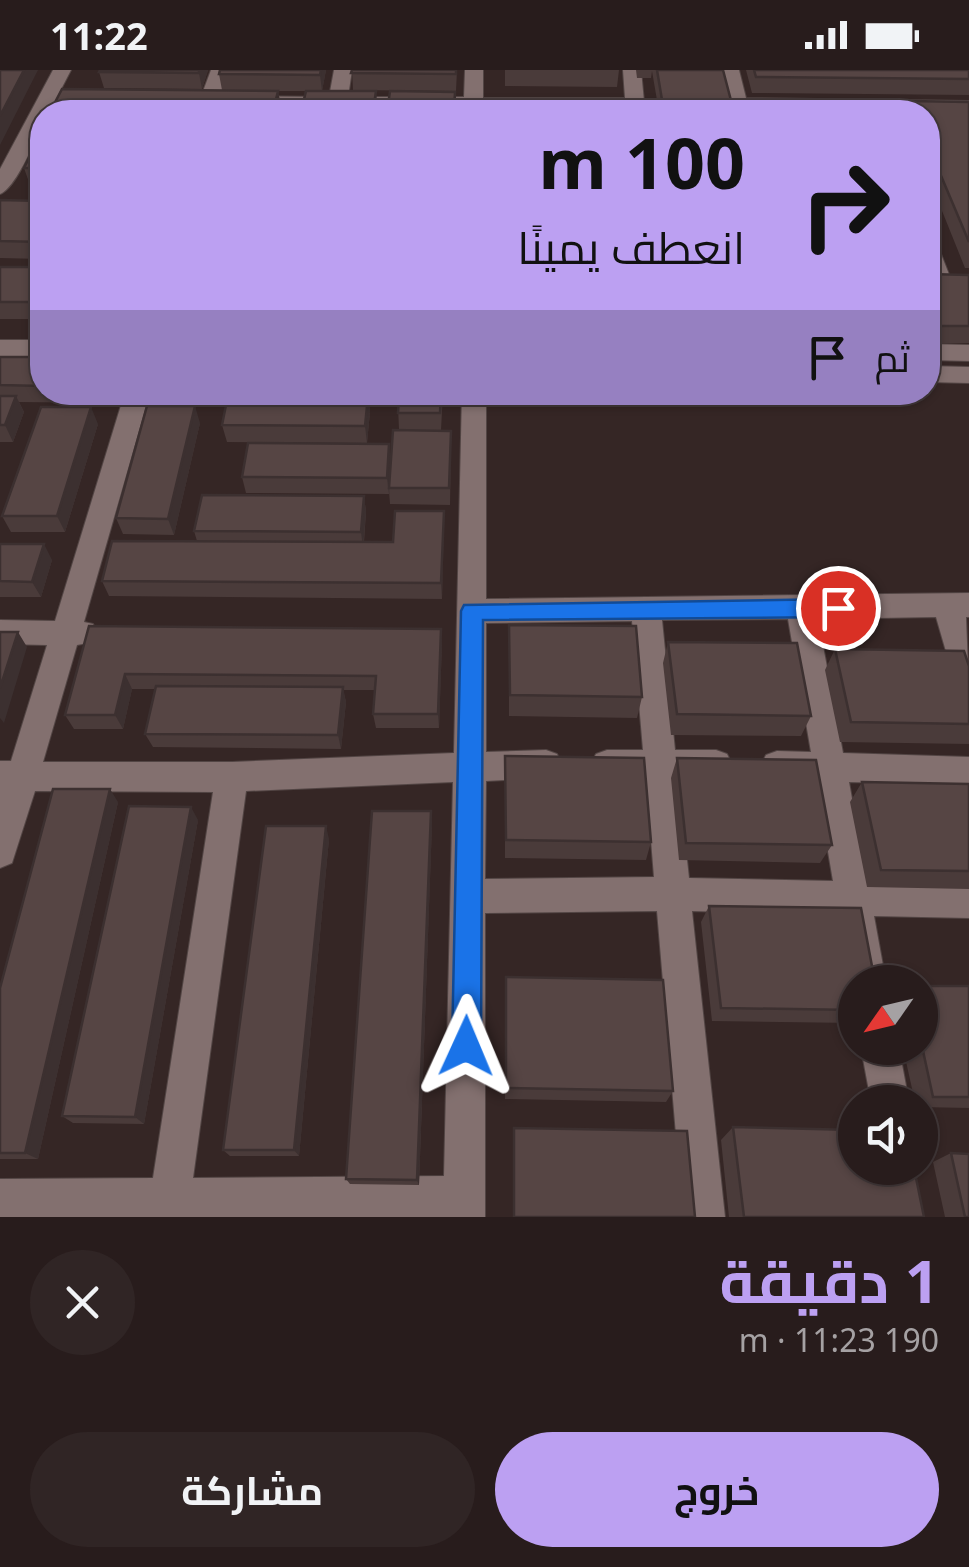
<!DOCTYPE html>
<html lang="ar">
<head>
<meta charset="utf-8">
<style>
  body { margin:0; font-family:"Noto Sans",Cairo,sans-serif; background:#302525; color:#f1f3f6; direction:rtl; height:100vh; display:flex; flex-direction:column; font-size:38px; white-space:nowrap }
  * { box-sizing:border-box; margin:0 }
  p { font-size:32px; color:#a5a1a3 }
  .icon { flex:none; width:55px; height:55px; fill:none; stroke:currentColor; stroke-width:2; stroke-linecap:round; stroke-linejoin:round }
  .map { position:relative; height:1147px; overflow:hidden; direction:ltr }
  .details { display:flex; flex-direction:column; background:#281c1c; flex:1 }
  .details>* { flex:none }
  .guide { position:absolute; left:30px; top:30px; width:910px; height:305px; border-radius:40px; box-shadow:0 2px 8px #0004,0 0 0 2px #443a3b; direction:rtl; background:#bca0f2; color:#111; overflow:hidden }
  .needle { width:65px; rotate:236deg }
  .controls { position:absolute; left:838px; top:895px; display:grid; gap:20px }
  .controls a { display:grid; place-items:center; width:100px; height:100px; border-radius:50%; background:#281c1c; box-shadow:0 2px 8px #0004,0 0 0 2px #443a3b; font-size:50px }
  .pin { position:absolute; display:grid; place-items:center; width:85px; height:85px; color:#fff; margin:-42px; border:5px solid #fff; border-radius:50%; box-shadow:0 2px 10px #0007 }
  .me { position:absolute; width:110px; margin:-55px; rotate:1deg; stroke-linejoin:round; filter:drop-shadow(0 0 8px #0008) }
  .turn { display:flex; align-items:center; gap:35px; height:210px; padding:0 30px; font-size:45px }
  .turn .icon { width:130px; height:130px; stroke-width:2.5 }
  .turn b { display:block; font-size:70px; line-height:85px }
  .then { display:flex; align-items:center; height:95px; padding:0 30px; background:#0003; gap:20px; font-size:38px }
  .round { display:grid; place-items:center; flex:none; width:105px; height:105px; border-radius:52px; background:#302525 }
  .overview { display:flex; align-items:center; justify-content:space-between; height:170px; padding:0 30px }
  h1 { font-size:60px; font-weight:700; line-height:75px; color:#bca0f2 }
  .action { display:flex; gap:20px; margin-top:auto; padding:20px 30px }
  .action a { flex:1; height:115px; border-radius:60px; background:#bca0f2; color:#111; font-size:40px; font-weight:700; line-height:115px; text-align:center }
  .action a+a { background:#302525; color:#f1f3f6 }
  .status { display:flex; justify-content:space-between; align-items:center; height:70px; padding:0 50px; background:#281c1c; direction:ltr }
  .status svg { height:28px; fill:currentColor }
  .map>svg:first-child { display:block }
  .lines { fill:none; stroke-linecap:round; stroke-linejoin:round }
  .street-casing { stroke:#524544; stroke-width:2 }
  .secondary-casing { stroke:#524544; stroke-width:2 }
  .street { fill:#83706f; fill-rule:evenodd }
  .secondary { fill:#83706f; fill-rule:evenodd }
  .wall { fill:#4a3b3a }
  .shaded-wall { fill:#3c3030 }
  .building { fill:#564544; stroke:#3c3030; stroke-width:2.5 }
  .route { fill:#1a73e8; stroke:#114b97; stroke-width:2.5 }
</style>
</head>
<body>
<div class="status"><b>11:22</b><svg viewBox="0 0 49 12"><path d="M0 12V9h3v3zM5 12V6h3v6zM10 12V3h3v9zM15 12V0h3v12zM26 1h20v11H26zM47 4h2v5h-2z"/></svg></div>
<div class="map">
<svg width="969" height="1147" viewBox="0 0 969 1147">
  <rect width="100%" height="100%" fill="#352625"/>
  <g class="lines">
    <g class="street-casing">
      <path id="street" d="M53 0H71L58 25H97L107 31 97 37H52L49 42H42C42 60 16 119 0 124V99Z
        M211 0H229L219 32 209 38 199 32Z
        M334 0H352L348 27H464L465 0H483V28H625L623 0H641L645 42 238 38 228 32 238 26 329 27Z
        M721 0H739L746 28 969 31V43L731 42Z
        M928 172 939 179 952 212 949 217H933L930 212Z
        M125 322H150L84 552 93 554 97 563 93 572 77 575 43 692H232L454 683 462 322H486V529L969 523V547H966L969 622 958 618 954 609 936 547 818 549 843 683 969 687V715L849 712 867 812 969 814V848L874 846 886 912H855V925L838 845 692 841 725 1147H683L657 841 485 843V1147H0V1109L153 1108 213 722 35 721 12 793 0 798V691H11L47 575 0 574V550L55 551ZM788 549 811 682 777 681 766 685 761 695 766 705 816 711 833 811 689 808 678 708H716L727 704 732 694 727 684 716 680H675L662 550ZM632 551 643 680H607L596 684 591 694 596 704 607 708H646L654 807 485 809 486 711 546 708 557 704 562 694 557 684 546 680 486 682V553ZM453 712 444 1106 193 1108 246 721Z
        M861 978H899L909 1032H871Z"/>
    </g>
    <g class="secondary-casing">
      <path id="secondary" d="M0 270H42V286H0Z
        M928 274 969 275V291L928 290Z
        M928 296 969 297V313L928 312Z"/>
    </g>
    <use href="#street" class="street"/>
    <use href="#secondary" class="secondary"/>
  </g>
  <path class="wall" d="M208 0 202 19 104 18 99 2Z
    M220 0H326L322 21H376L377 42H301L305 21H278L281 37 222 20 219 4Z
    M352 0H457L456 21 353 20Z
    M505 0H619L617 17 505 16Z
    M636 0H723L734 42H659L652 1 651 8H637Z
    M746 0H969V25L752 23Z
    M909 31 969 32V198H965L928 106V42H905Z
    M42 61V115H30L24 98Z
    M0 130 42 131V189L0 188Z
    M0 197H42V249H0Z
    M928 204 969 205V273H928Z
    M0 287H42V322H108L105 333 19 332 24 342 13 372H0Z
    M157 322H443L441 360H399L398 335 369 334 370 342 367 373 227 372 222 355 226 334H161Z
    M200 353 174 465 123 464 116 448Z
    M98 354 65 462H11L2 446Z
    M451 377 450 435 390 434 389 421V424L246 423 242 407 391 389Z
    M364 426 366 442 364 472H393L444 441 442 529 109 526 102 511 197 471 194 461Z
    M0 474 52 490 41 527H0Z
    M509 555 642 627 637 648 509 646Z
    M89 556 442 573 439 658H376L373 644 375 620H343L346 632 341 679 153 677 145 664 155 619H132L123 659H74L65 645Z
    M668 572 811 646 801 666 671 665 663 593Z
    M835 579 969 596V674L840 672 825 600Z
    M677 688 832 775 820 793 679 790 671 708Z
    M505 705 651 772 646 790 505 788Z
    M862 712 969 714V819L867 817 850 732Z
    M118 732 38 1089H0V918Z
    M431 741 432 754 419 1115 350 1114 346 1109Z
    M198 750 144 1054 73 1053 62 1046Z
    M329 769 299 1086H230L223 1080Z
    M709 836 855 912V953L712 951 701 852Z
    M506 907 673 1021 666 1032 505 1029Z
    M920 916H969V1038L920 1037V1032H915L903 978H920Z
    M733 1057 924 1147H729L721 1070Z
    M514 1058 695 1147H513V1070Z
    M951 1083 969 1147H945L933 1092Z"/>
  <path class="shaded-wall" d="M24 0H38L0 75V46Z
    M199 0H208L202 19 199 3Z
    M321 0H326L322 21 320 5Z
    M278 21 281 37 279 42H273Z
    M376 21 377 42H373Z
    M101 322H108L105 333Z
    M16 326 24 342 13 372 5 355Z
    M368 326 370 342 367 373 365 356Z
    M195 336 200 353 174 465 168 449Z
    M91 337 98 354 65 462 57 446Z
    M389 374 391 390 389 424 387 408Z
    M364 426 366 442 363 478 361 462Z
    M444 441V457L442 529 441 513Z
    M44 474 52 490 41 527 32 512Z
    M441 559 442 573 439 658 438 644Z
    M18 562 27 577 4 653 0 648V618Z
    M125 604 132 619 123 659 115 645Z
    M343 617 346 632 341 679 338 665Z
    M110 719 118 732 38 1089 25 1083Z
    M191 737 198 750 144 1054 135 1047Z
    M431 741 432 754 419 1115 417 1110Z
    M326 756 329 769 299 1086 294 1080Z"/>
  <path class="building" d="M0 0H24L0 46Z
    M100 0H199V3L99 2Z
    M220 0H321L320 5 219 4Z
    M352 0H456V4L351 3Z
    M657 0H723L734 42H664Z
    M754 0H969V9L756 7Z
    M62 19 278 21 273 42H50Z
    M306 21H376L373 42H301Z
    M390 21 455 22 454 42H387Z
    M909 31 969 32V172L928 75V42H914Z
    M514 32 579 33 580 42H514Z
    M769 34H841L844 42H771Z
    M42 61V98H24Z
    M0 130 42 131V172L0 171Z
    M0 197H42V224L39 232H0Z
    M928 204 969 205V256H928Z
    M0 287H42V316L0 315Z
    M399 322H441L440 343H398Z
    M228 325 368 326 365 356 222 355Z
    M0 326H16L5 355H0Z
    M147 336H195L168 449 116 448Z
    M41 337H91L57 446H2Z
    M393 360 451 361 449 418H389Z
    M248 373 389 374 387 408 242 407Z
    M202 425 364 426 361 462 194 461Z
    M395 441H444L441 513 102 511 112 471 393 472Z
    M0 474H44L32 512 0 511Z
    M509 555 636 556 642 627 510 625Z
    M89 556 441 559 438 644H373L376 606 125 604 115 645H65Z
    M0 562H18L0 618Z
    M668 572 797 573 811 646 677 644Z
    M835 579 964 581 969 596V654L851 652Z
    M156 616 343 617 338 665 145 664Z
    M505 686 644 688 651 772 506 770Z
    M677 688 816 690 832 775 686 773Z
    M862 712 969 714V801L881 800Z
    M53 719H110L25 1083H0V918Z
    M129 736 191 737 135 1047 62 1046Z
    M372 741H431L417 1110 346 1109Z
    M266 756H326L294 1080H223Z
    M709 836 861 838 875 912H855V940L721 938Z
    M506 907 663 910 673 1021 506 1018Z
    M920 916H969V1027H933L920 967Z
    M733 1057 855 1060V1098H914L924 1147H744Z
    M514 1058 687 1061 695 1147H514Z
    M951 1083 969 1084V1147H965Z"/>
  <path class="route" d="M838 529 849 538 838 547 483 550 481 976 476 986 466 990 456 986 452 976 461 541 464 535Z"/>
</svg>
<div class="controls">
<a><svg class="needle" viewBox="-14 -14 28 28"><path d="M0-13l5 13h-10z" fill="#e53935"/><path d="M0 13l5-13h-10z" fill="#a5a1a3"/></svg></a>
<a><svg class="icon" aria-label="sound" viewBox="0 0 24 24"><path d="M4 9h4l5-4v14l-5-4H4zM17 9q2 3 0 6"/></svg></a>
</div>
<div class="pin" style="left:838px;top:538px;background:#d93025"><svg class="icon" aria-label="arrive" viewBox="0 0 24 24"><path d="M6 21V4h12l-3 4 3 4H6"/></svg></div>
<svg class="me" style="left:466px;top:976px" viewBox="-20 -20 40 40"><path d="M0-17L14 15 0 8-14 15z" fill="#1a73e8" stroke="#fff" stroke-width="4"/></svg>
<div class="guide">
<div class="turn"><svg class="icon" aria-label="right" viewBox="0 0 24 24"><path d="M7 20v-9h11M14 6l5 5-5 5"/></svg><div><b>100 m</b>انعطف يمينًا</div></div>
<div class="then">ثم<svg class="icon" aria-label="arrive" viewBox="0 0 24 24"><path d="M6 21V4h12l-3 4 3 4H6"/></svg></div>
</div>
</div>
<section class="details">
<div class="overview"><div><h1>1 دقيقة</h1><p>190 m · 11:23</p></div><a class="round"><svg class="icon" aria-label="close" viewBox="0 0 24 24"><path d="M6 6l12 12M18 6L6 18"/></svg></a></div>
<div class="action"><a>خروج</a><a>مشاركة</a></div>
</section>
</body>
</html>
